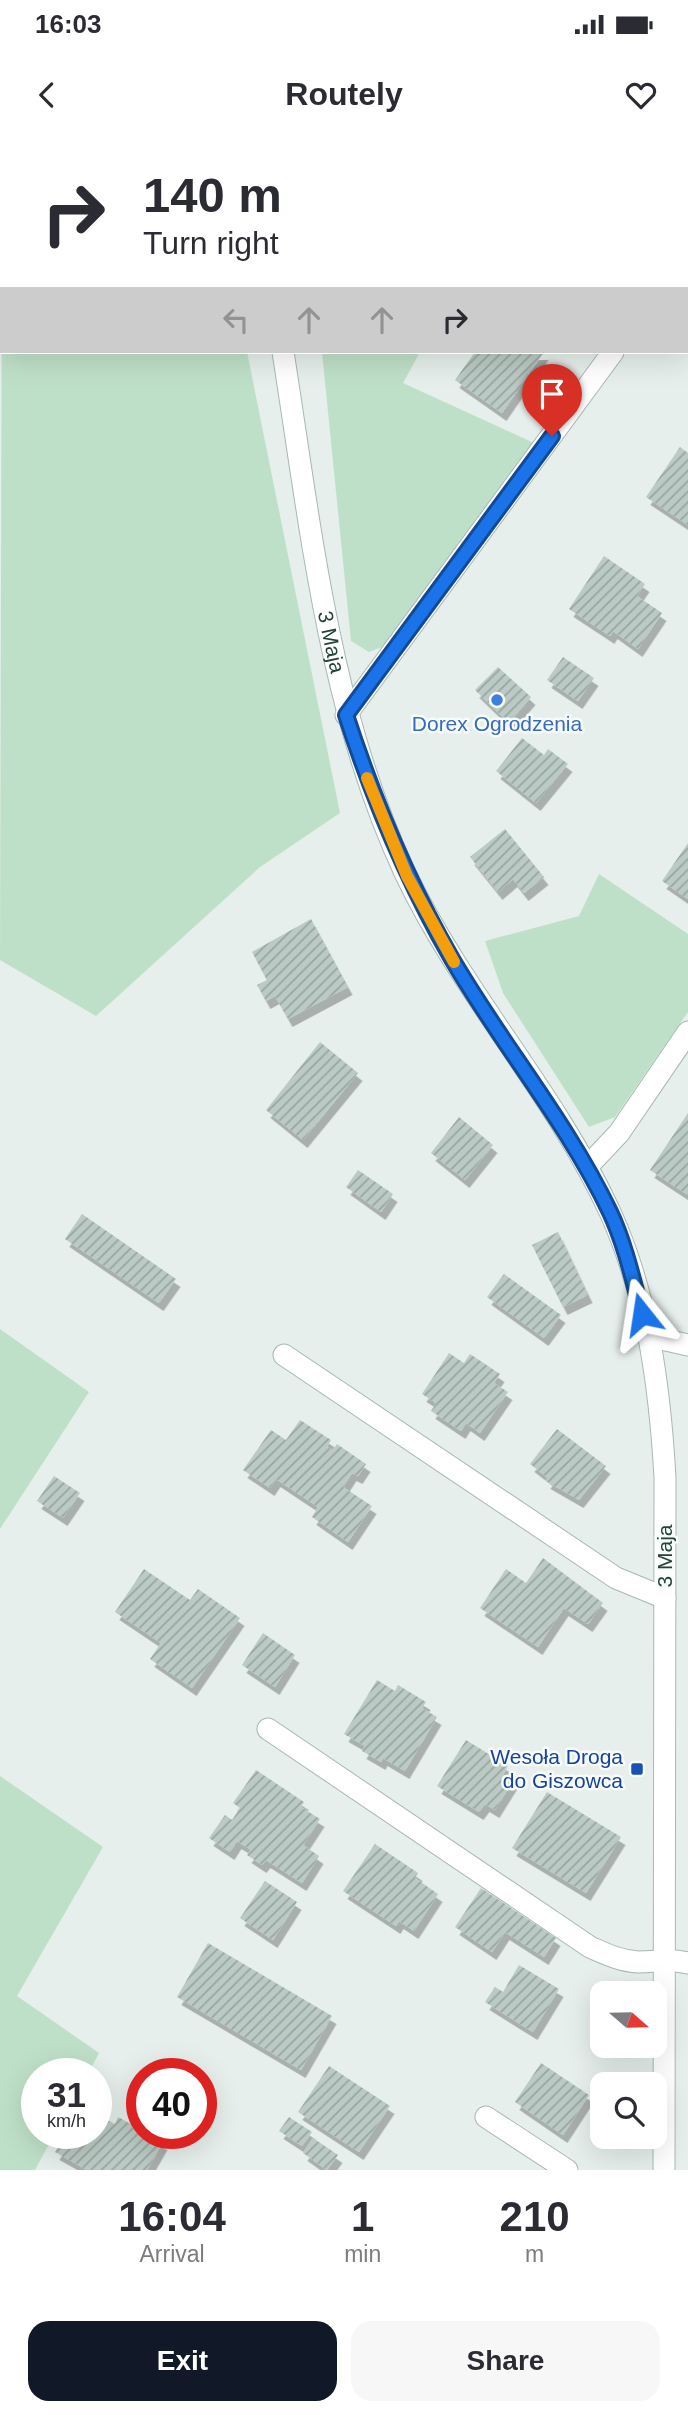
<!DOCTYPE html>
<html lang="en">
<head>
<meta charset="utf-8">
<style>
  body { margin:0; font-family:Helvetica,sans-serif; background:#f7f7f7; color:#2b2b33; height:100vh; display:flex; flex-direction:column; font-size:26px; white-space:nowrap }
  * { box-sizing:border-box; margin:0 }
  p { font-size:23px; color:#7c7c81 }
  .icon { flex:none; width:38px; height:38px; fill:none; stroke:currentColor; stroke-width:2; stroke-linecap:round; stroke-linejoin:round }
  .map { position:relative; height:2030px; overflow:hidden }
  .details { display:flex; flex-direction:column; background:#fff; flex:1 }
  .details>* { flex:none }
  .hud { position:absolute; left:0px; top:0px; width:690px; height:214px; box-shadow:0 7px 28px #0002; background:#fff; color:#2b2b33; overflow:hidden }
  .needle { width:46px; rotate:110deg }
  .controls { position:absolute; left:590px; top:1841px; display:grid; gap:14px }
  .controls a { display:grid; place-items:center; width:77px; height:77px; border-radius:14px; background:#fff; box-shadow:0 7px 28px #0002; font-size:35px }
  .speed { position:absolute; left:21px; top:1918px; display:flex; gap:14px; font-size:35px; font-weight:700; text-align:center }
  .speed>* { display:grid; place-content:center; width:91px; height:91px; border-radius:50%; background:#fff; box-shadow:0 7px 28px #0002; line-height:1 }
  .speed small { font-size:18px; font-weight:400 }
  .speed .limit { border:10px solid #d22; background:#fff; color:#111 }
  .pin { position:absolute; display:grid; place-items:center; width:60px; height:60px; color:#fff; margin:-72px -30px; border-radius:50% 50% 50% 0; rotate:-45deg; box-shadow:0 0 7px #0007 }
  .pin .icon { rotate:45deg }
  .me { position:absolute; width:77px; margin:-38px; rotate:345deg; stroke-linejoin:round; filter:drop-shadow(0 0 5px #0008) }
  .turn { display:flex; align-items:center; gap:24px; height:147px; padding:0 28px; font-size:32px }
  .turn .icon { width:91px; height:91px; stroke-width:2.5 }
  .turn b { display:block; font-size:49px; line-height:60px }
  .lanes { display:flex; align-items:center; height:66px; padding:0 28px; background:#0003; justify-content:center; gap:35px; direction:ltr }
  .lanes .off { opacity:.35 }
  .eta { display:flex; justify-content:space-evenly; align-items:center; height:119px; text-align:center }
  .eta b { font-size:42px; font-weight:700; line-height:49px }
  .button { display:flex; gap:14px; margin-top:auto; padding:14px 28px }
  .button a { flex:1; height:80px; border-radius:21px; background:#111827; color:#fff; font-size:28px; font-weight:700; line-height:80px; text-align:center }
  .button a+a { background:#f7f7f7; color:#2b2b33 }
  .status { display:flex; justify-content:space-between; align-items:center; height:49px; padding:0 35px; background:#fff; direction:ltr }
  .status svg { height:19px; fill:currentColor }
  header { display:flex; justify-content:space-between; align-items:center; height:91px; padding:0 28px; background:#fff; font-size:32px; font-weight:700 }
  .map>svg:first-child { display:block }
  .green { fill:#bfe0c8 }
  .building { fill:url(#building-hatch); filter:url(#shadow) }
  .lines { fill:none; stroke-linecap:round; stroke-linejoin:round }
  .minor-casing { stroke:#a8b8b2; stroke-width:23 }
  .minor { stroke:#fff; stroke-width:21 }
  .route-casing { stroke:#114b97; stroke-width:18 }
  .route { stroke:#1a73e8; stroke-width:12 }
  .slow { stroke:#f59e0b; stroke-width:12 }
  .shop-dot { fill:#3f7fe0; stroke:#f7fbf9; stroke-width:2.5 }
  .transit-dot { fill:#1a4fb4; stroke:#f7fbf9; stroke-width:2.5 }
  .labels { text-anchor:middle; stroke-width:5; stroke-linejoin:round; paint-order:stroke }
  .street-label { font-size:21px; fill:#24423a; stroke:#f7fbf9 }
  .shop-label { font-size:21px; fill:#366cbe; stroke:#f7fbf9 }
  .transit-label { font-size:21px; fill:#164399; stroke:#f7fbf9; text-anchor:end }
</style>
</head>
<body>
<div class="status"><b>16:03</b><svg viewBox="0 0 49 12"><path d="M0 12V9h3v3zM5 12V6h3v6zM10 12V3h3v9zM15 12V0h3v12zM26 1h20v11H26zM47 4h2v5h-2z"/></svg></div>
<header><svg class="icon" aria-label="back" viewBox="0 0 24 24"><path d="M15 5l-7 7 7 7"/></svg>Routely<svg class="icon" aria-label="heart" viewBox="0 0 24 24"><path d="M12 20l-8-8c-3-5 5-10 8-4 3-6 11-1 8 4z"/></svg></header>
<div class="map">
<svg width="688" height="2030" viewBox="0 0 688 2030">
  <defs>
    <pattern id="building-hatch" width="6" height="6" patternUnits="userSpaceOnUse" patternTransform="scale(1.75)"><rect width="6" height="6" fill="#bbcac4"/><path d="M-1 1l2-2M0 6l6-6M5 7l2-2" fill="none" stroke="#98a6a0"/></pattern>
    <filter id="shadow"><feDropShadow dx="4.5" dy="8" stdDeviation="0" flood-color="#0004"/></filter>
  </defs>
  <rect width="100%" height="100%" fill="#e6efeb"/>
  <path class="green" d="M50 0H538L49 2Z
    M2 55V212H247L340 673 260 727 96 876 0 820Z
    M322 212H420L403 243 534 303 385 506 369 512 351 501Z
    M599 734 688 794V872L615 977 589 987 503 853 485 801 579 776Z
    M0 1189 89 1252 0 1389Z
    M0 1636 103 1707 17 1856 99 1913 88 1934H37V1993H55L35 2030H0Z"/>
  <path class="building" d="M475 212H544L502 273 455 240Z
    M680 307 688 313V385L646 357Z
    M604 416 645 444 637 456 662 473 638 509 613 491 610 496 569 469Z
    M563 517 594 538 578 561 547 540Z
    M498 527 531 557 509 583 475 550Z
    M522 598 544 615 548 609 568 624 536 663 496 631Z
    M505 689 544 737 524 753 513 739 498 752 470 717Z
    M688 703V759L662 741Z
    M311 779 348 847 288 879 275 856 266 861 257 845 267 840 252 812Z
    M320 902 358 933 303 1000 266 970Z
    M688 973V1055L650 1030Z
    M459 977 493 1005 465 1040 431 1013Z
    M358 1030 393 1054 381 1072 346 1047Z
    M82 1074 176 1139 159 1163 65 1099Z
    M558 1092 588 1155 563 1167 532 1105Z
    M504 1134 561 1175 544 1198 487 1157Z
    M449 1213 464 1223 470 1214 500 1234 494 1243 508 1252 480 1293 466 1283 461 1291 431 1271 436 1263 422 1254Z
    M300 1280 331 1300 327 1307 333 1310 337 1304 366 1324 358 1336 352 1333 343 1347 372 1366 348 1402 312 1377 318 1367 276 1339 270 1348 243 1330 271 1290 286 1300Z
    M557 1289 606 1326 579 1360 546 1341 548 1338 530 1324Z
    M54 1336 80 1353 63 1378 37 1361Z
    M543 1418 603 1463 588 1484 564 1468 538 1507 480 1468 506 1429 526 1443Z
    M144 1429 190 1460 198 1449 240 1478 192 1548 150 1519 161 1503 115 1472Z
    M263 1493 295 1515 275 1547 242 1525Z
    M377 1540 395 1551 398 1545 426 1562 422 1568 437 1577 405 1631 383 1618 381 1622 362 1611 365 1606 344 1594Z
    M466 1600 508 1626 503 1635 513 1641 495 1670 485 1664 479 1672 437 1646Z
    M256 1630 304 1662 301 1667 320 1679 303 1705 319 1716 302 1743 266 1720 262 1725 247 1715 251 1710 237 1701 230 1712 209 1698 225 1675 232 1680 240 1668 233 1663Z
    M547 1652 621 1697 586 1753 512 1708Z
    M375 1704 418 1733 415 1738 438 1754 414 1791 399 1781 396 1786 343 1751Z
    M265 1741 297 1762 273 1800 240 1778Z
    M481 1748 556 1798 544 1817 505 1792 492 1812 455 1787Z
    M208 1803 332 1876 301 1930 177 1857Z
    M519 1825 559 1849 533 1892 485 1862 495 1847 503 1852Z
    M541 1923 589 1955 563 1995 515 1962Z
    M329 1926 390 1966 359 2012 298 1972Z
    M96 1974 115 1984 118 1977 142 1990V1993L163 2002 147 2030H87L55 2012 66 1993H96Z
    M289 1977 312 1992 302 2006 279 1991Z
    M313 1998 338 2015 327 2030 303 2013Z"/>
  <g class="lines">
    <g class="minor-casing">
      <g id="minor">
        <path d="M250 0 251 2"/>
        <path id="s1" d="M283 212C311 389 329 571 406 735 463 854 555 953 610 1072 648 1155 660 1249 665 1338L664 2030"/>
        <path d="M346 575 613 212"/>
        <path d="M587 1027 619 993 688 892"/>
        <path d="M648 1196 688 1205"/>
        <path d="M284 1215 616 1438 665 1458"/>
        <path d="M268 1589 590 1807C606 1814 620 1821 638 1822 659 1822 665 1818 688 1823"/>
        <path d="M486 1977 567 2030"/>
      </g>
    </g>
    <use href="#minor" class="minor"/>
  </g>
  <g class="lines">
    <g class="route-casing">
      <path id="route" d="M552 296 346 575C374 661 407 741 452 819 502 905 567 982 610 1072 625 1104 633 1140 642 1174"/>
    </g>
    <use href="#route" class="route"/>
    <path class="slow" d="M367 638 407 736 454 822"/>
  </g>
  <circle class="shop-dot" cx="497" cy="560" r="7"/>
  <rect class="transit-dot" x="630" y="1622" width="14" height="14" rx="3.5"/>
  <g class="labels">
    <g class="street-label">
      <text dy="7" stroke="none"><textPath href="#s1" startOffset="294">3 Maja</textPath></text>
      <text transform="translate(665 1416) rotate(-90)" y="7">3 Maja</text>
    </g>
    <g class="shop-label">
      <text x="497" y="591">Dorex Ogrodzenia</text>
    </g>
    <g class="transit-label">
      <text x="623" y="1624">Wesoła Droga<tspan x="623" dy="24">do Giszowca</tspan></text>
    </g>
  </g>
</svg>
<div class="controls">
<a><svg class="needle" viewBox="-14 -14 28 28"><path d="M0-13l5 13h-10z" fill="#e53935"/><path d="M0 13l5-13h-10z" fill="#7c7c81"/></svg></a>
<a><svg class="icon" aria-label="search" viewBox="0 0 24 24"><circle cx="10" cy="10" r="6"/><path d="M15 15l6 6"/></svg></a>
</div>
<div class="speed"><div>31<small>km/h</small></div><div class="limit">40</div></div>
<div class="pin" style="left:552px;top:296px;background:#d93025"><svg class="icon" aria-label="arrive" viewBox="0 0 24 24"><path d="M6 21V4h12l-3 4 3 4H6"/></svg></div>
<svg class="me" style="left:642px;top:1174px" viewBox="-20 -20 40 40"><path d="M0-17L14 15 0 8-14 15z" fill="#1a73e8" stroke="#fff" stroke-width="4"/></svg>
<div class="hud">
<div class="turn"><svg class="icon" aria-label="right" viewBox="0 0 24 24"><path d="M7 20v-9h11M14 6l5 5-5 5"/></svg><div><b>140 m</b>Turn right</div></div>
<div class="lanes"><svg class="icon off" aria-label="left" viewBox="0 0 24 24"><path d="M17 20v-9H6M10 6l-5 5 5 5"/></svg><svg class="icon off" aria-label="ahead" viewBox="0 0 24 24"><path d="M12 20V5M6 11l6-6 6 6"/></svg><svg class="icon off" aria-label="ahead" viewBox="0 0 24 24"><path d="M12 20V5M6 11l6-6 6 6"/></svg><svg class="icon" aria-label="right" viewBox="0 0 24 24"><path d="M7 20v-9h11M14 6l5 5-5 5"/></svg></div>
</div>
</div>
<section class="details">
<div class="eta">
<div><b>16:04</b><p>Arrival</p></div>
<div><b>1</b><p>min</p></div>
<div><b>210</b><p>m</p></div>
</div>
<div class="button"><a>Exit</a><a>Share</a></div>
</section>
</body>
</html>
